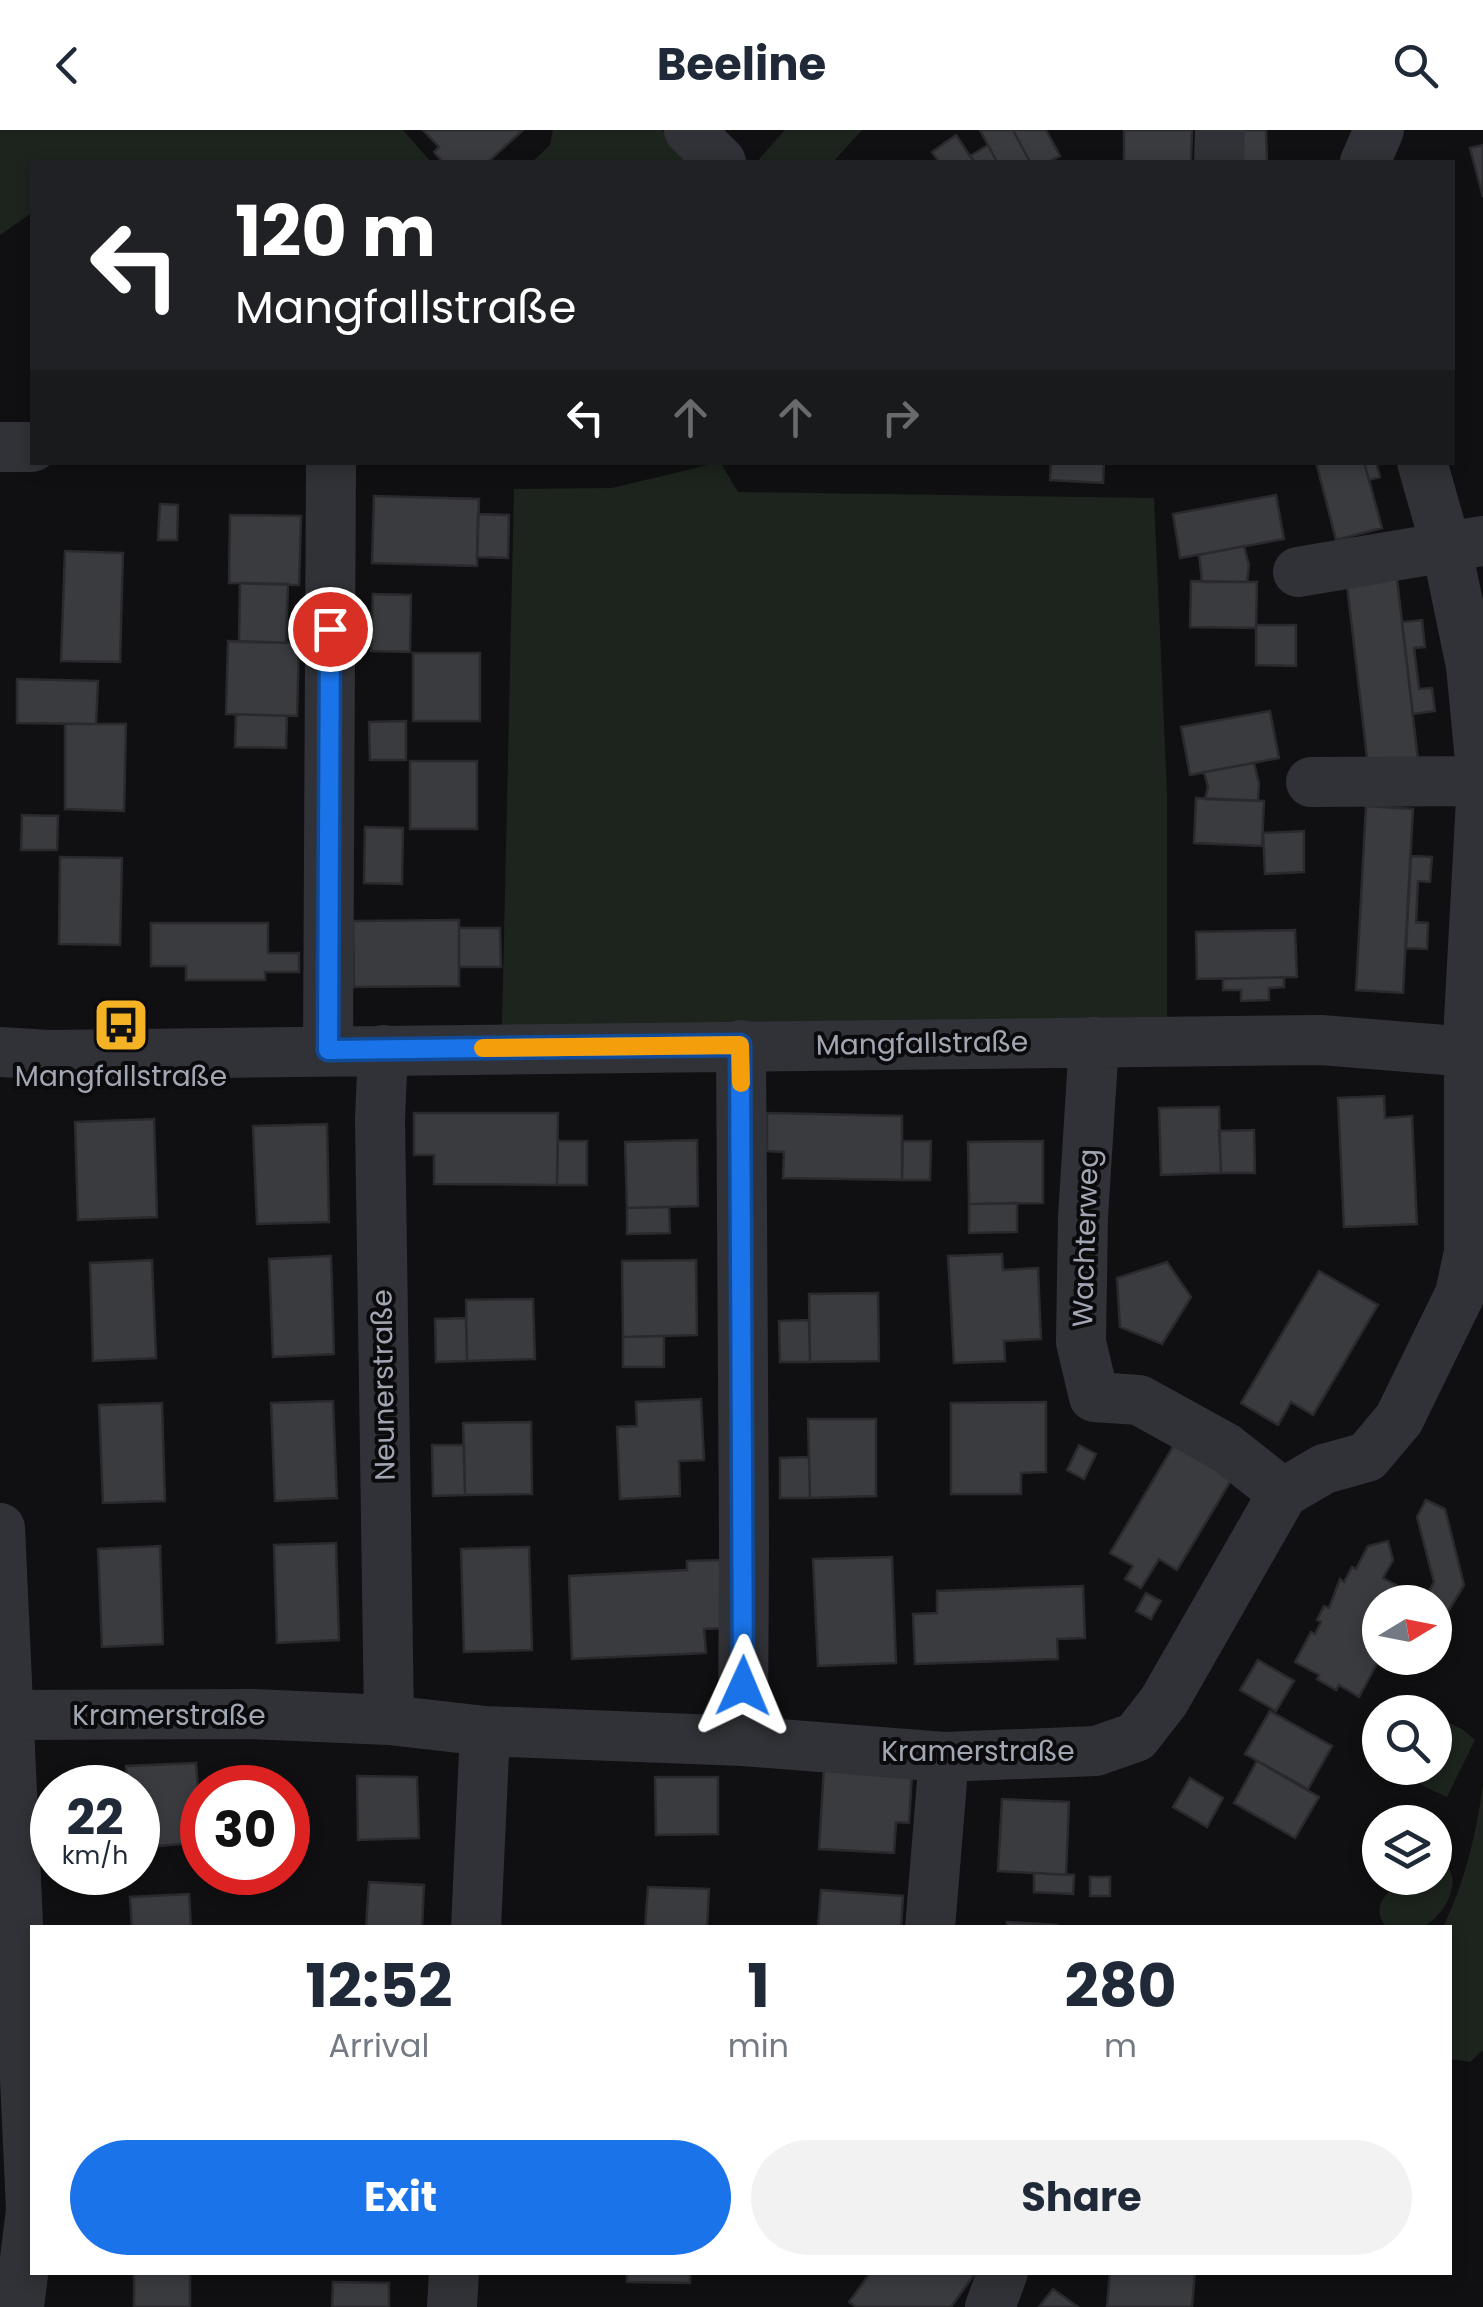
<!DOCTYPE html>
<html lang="en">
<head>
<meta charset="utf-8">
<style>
  body { margin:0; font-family:Poppins,sans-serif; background:#f2f2f3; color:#1f2937; height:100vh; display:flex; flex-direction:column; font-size:38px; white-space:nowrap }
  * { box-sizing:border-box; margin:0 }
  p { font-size:32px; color:#747a83 }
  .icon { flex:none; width:55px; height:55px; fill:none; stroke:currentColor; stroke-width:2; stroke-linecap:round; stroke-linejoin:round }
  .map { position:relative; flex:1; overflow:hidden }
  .side { position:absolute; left:30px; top:1795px; width:1422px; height:350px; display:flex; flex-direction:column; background:#fff; border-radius:0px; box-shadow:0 5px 15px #0003 }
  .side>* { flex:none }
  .top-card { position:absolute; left:30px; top:30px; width:1425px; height:305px; border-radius:0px; box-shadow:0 5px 15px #0003; background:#202124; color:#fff; overflow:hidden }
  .needle { width:65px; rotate:80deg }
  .buttons { position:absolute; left:1362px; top:1455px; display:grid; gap:20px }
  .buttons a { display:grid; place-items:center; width:90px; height:90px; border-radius:50%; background:#fff; box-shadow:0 5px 15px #0003; font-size:50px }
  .speed { position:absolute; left:30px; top:1635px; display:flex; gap:20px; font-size:50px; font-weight:700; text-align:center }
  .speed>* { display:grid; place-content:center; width:130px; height:130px; border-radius:50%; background:#fff; box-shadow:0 5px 15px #0003; line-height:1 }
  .speed small { font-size:25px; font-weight:400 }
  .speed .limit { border:15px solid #d22; background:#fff; color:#111 }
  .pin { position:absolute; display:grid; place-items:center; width:85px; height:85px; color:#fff; margin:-42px; border:5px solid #fff; border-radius:50%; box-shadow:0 2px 10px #0007 }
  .me { position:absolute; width:110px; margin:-55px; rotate:1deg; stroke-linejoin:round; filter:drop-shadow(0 0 8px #0008) }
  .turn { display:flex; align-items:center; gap:35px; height:210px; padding:0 40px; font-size:45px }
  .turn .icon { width:130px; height:130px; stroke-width:2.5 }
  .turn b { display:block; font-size:70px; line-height:85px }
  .lanes { display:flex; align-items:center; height:95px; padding:0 40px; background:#0003; justify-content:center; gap:50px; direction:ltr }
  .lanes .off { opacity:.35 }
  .eta { display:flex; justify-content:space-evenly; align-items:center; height:170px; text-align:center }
  .eta b { font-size:60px; font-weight:700; line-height:70px }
  .primary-button { display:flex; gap:20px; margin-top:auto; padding:20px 40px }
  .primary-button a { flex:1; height:115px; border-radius:60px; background:#1a73e8; color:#fff; font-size:40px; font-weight:700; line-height:115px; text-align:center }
  .primary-button a+a { background:#f2f2f3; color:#1f2937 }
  header { display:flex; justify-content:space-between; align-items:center; height:130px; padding:0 40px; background:#fff; font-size:45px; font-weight:700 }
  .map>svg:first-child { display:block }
  .green { fill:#1c241d }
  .building { fill:#3a3b3f; stroke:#2a2a2e; stroke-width:2.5 }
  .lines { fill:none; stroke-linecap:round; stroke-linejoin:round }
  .minor { stroke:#313237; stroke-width:50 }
  .route-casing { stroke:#114b97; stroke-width:25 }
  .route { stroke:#1a73e8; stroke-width:18 }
  .slow { stroke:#f59e0b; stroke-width:18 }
  .labels { text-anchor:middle; stroke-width:8; stroke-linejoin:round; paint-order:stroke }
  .street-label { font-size:28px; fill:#a1a6b3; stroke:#0b0b0d }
  .poi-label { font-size:28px; fill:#a1a6b3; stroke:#0b0b0d }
</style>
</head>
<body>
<header><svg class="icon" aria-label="back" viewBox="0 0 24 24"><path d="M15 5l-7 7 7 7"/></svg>Beeline<svg class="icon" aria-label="search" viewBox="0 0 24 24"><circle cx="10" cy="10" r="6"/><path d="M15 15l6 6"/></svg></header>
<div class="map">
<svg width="1483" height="2177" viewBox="0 0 1483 2177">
  <rect width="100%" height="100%" fill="#101012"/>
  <path class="green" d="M0 0H403L431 32H32V83L0 105Z
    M553 0H662L695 32H532L550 15Z
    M785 0H862L833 32H762L759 29Z
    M720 332 738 362 1154 368 1167 663V899L502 896 514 359 612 358Z
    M1435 1586 1462 1599 1475 1610 1447 1667 1423 1656 1401 1640 1435 1638Z
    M1483 1655V1920L1470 1932 1450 1929V1798L1443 1797C1465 1752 1476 1705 1483 1655Z
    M1435 1729C1439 1733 1444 1734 1448 1738 1463 1756 1438 1794 1419 1798 1409 1799 1396 1798 1386 1797 1369 1773 1389 1764 1403 1748H1435Z"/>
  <path class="building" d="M423 0H523L488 32H443L434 22 439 17Z
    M980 0H1013L1030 32H997Z
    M1013 0H1046L1060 26 1048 32H1030Z
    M1124 0H1192L1191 32H1124Z
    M1237 0H1266L1267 32H1238Z
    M956 5 970 26 975 32H939L932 22Z
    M988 15 997 32H975L970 26Z
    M1483 15V67L1470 18Z
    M1051 332H1104L1103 353 1050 350Z
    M1316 332H1364L1382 398 1336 410Z
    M1364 332H1376L1380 347 1369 350Z
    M1276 365 1284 409 1180 428 1173 384Z
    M374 366 479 369 477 436 372 433Z
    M160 374 178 375 177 410H158Z
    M478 384 509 385 508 428 477 427Z
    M230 385 301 386 299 455 229 453Z
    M1244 416 1249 435 1247 452H1202L1199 425Z
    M65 421 123 423 120 532 61 531Z
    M1397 449 1418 630 1368 636 1347 455Z
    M1191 451 1257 452 1256 498 1190 497Z
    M240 453 288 454 286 513 239 512Z
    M373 464 411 465 410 522 371 521Z
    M1422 490 1425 517 1414 518 1419 559 1432 558 1435 581 1413 584 1402 492Z
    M1256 495H1296V536L1256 535Z
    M228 511 299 513 297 586 226 584Z
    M413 523H480V591H413Z
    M17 549 98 551 96 594 17 593Z
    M1270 581 1279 628 1190 645 1181 597Z
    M236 584 287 586 286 618 235 617Z
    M406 591V630H370L369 592Z
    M65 594H126L124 681 65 679Z
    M410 631H477V699H410Z
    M1254 633 1259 653 1258 671 1205 669 1208 657 1204 642Z
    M1196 668 1264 671 1262 716 1194 713Z
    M1366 676 1413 679 1403 863 1356 860Z
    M22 685 58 686 57 720H21Z
    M365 697 403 698 402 754 364 753Z
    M1304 701V742L1265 744 1263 703Z
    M1411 726 1432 727 1430 752 1418 751 1416 792 1428 793 1427 819 1406 818Z
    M60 727 122 728 120 815 59 814Z
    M459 790V856L354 857 353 791Z
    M151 793H268V823H299V842H265V850H186V836H151Z
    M459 798H500L501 837H459Z
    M1295 800 1297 847 1197 849 1196 802Z
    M1284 847V857L1269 858V870L1241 871V860H1223V849Z
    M1384 966 1385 988 1412 986 1417 1094 1344 1097 1338 968Z
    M1219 977 1221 1043 1161 1045 1159 978Z
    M414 983H558L557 1055 434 1054V1025H414Z
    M767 983 902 986V1050L783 1048 784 1022 767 1021Z
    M154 989 157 1087 78 1090 75 992Z
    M327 994 329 1092 257 1094 253 996Z
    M1254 1000 1255 1043H1221L1219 1001Z
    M697 1010 698 1076 627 1078 625 1012Z
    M558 1011H587V1055H557Z
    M903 1011H931L930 1050H902Z
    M1043 1011V1073L969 1074 968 1012Z
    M1017 1073V1102L969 1103V1074Z
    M669 1077 670 1103 627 1104V1078Z
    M1002 1124 1003 1140 1038 1138 1041 1209 1004 1211 1005 1231 954 1233 948 1126Z
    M331 1126 334 1224 273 1227 269 1129Z
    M152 1130 156 1228 93 1231 90 1133Z
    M696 1130 697 1205 623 1207 622 1131Z
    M1167 1132 1191 1167 1162 1214 1120 1197 1117 1148Z
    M1319 1141 1378 1175 1313 1285 1291 1272 1278 1295 1241 1273Z
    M878 1163 879 1231 810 1232 809 1164Z
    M533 1169 535 1229 467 1231 466 1170Z
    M466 1188 467 1231 436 1232 435 1189Z
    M809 1190 810 1232H780L779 1191Z
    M664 1206V1237H623V1207Z
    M701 1269 704 1330 679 1331 680 1366 620 1369 617 1297 637 1296 636 1272Z
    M333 1271 337 1368 275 1371 271 1273Z
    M1046 1272V1342L1021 1343V1364H951V1273Z
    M162 1273 165 1371 103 1373 99 1275Z
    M808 1289H876V1366L810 1368Z
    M531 1292 532 1364 465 1365 463 1293Z
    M1177 1310 1235 1344 1177 1440 1159 1429 1141 1458 1125 1449 1133 1436 1110 1423Z
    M432 1315H464L465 1365 433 1366Z
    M1079 1315 1096 1324 1084 1349 1067 1340Z
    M809 1327 810 1368H780V1328Z
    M1426 1370 1445 1379 1464 1455 1443 1490H1435V1472H1423L1434 1452 1417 1387Z
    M1388 1411 1393 1430 1383 1448 1396 1455 1393 1461 1412 1471 1380 1472V1528L1359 1567 1339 1555 1336 1560 1317 1549 1319 1545 1295 1532 1311 1502 1315 1504 1321 1492 1317 1490 1324 1476 1329 1478 1340 1449 1344 1452 1352 1437 1356 1439 1368 1416Z
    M336 1413 339 1510 277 1513 274 1415Z
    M160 1416 163 1514 102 1517 98 1419Z
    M529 1417 532 1520 464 1522 461 1419Z
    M892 1427 896 1533 818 1536 813 1429Z
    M721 1430 724 1498 704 1499 706 1523 572 1529 569 1446 687 1440V1431Z
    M1083 1456 1085 1508 1057 1509 1058 1529 915 1534 913 1484 937 1483V1461Z
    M1146 1463 1161 1471 1151 1489 1136 1481Z
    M1258 1530 1294 1551 1276 1581 1240 1560Z
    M1270 1581 1332 1616 1308 1659 1245 1624Z
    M1257 1631 1319 1667 1295 1708 1234 1673Z
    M196 1633 202 1712 138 1718V1658H127L126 1636Z
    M824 1636 912 1642 909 1693 896 1692 894 1723 819 1719Z
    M357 1646 417 1647 419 1708 358 1710Z
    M655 1647H718V1704L656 1705Z
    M1190 1648 1223 1668 1207 1697 1173 1677Z
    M1002 1669 1069 1672 1066 1745 998 1741Z
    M1034 1743 1074 1745 1073 1764 1034 1762Z
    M1090 1747H1110V1766H1090Z
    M369 1752 424 1755 422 1798H366Z
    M648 1757 709 1759 707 1798H645Z
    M821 1760 903 1766 901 1798H818Z
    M189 1764 191 1798H132L130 1767Z
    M1007 1792 1057 1795V1798H1007Z
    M134 2142H190V2177H134Z
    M627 2142H690V2153L627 2152Z
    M871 2142H976L951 2177H856L849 2172Z
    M1110 2142H1195L1192 2177H1107Z
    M333 2152 389 2153V2177H332Z
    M1053 2159 1078 2177H1039Z"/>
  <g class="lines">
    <path class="minor" d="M689 0 721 32
      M1219 32 1220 0
      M1365 32 1379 0
      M0 317H32
      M1298 442 1483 411
      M1311 652 1482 651
      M1094 912 1083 1087 1081 1212 1094 1267 1139 1270 1226 1318 1283 1363
      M741 915 744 1414 743 1611
      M383 920 380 989 389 1590
      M328 921 331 332
      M0 922 49 925 1321 910 1483 923
      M0 1398 31 2080 19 2177
      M8 1585 251 1584 389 1590 485 1601 743 1611 944 1627 1096 1621 1136 1607 1164 1571 1283 1363 1324 1339 1367 1327 1399 1289 1460 1164 1469 1122V890L1482 651 1471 536 1447 420 1422 332
      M476 1798 485 1601
      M930 1798 944 1627
      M452 2177 454 2142
      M990 2177 1003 2142"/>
  </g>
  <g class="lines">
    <g class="route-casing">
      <path id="route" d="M330 499 328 920 740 915 743 1556"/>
    </g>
    <use href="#route" class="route"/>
    <path class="slow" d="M483 918 740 915 741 953"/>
  </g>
  <defs>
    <g id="bus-square" transform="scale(2.875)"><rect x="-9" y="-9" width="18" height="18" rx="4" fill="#f4b325" stroke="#0b0b0d"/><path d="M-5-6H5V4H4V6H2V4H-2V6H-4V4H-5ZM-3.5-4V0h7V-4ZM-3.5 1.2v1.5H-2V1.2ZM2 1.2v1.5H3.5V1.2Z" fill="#111"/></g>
  </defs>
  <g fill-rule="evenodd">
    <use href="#bus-square" x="121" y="895"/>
  </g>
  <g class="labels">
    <g class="street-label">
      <text transform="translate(922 913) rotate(-1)" y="10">Mangfallstraße</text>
      <text transform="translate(1085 1108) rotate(-88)" y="10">Wachterweg</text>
      <text transform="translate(383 1255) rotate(-91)" y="10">Neunerstraße</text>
      <text x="169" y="1595">Kramerstraße</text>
      <text x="978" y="1631">Kramerstraße</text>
    </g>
    <g class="poi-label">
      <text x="121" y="956">Mangfallstraße</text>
    </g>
  </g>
</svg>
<div class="buttons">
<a><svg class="needle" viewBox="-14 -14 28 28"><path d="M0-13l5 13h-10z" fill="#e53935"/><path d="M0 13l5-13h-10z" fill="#747a83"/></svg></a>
<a><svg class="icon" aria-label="search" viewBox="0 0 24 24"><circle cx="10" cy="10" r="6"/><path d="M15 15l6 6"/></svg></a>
<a><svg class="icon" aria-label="layers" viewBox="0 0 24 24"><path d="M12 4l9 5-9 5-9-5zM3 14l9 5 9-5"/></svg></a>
</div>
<div class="speed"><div>22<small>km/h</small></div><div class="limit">30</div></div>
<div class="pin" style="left:330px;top:499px;background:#d93025"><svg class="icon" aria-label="arrive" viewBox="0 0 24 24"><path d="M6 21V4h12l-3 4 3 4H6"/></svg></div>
<svg class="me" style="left:743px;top:1556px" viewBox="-20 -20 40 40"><path d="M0-17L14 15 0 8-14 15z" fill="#1a73e8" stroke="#fff" stroke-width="4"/></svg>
<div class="top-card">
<div class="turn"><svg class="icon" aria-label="left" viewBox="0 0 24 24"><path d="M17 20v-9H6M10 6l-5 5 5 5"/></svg><div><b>120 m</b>Mangfallstraße</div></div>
<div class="lanes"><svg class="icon" aria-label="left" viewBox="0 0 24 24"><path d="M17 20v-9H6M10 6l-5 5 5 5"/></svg><svg class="icon off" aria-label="ahead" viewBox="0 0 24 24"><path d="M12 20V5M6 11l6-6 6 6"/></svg><svg class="icon off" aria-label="ahead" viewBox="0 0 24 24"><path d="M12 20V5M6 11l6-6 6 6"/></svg><svg class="icon off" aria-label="right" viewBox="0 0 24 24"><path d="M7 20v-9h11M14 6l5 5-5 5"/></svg></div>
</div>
<section class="side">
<div class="eta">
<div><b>12:52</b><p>Arrival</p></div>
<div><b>1</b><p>min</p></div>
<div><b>280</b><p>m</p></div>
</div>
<div class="primary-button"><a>Exit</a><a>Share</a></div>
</section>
</div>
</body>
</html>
